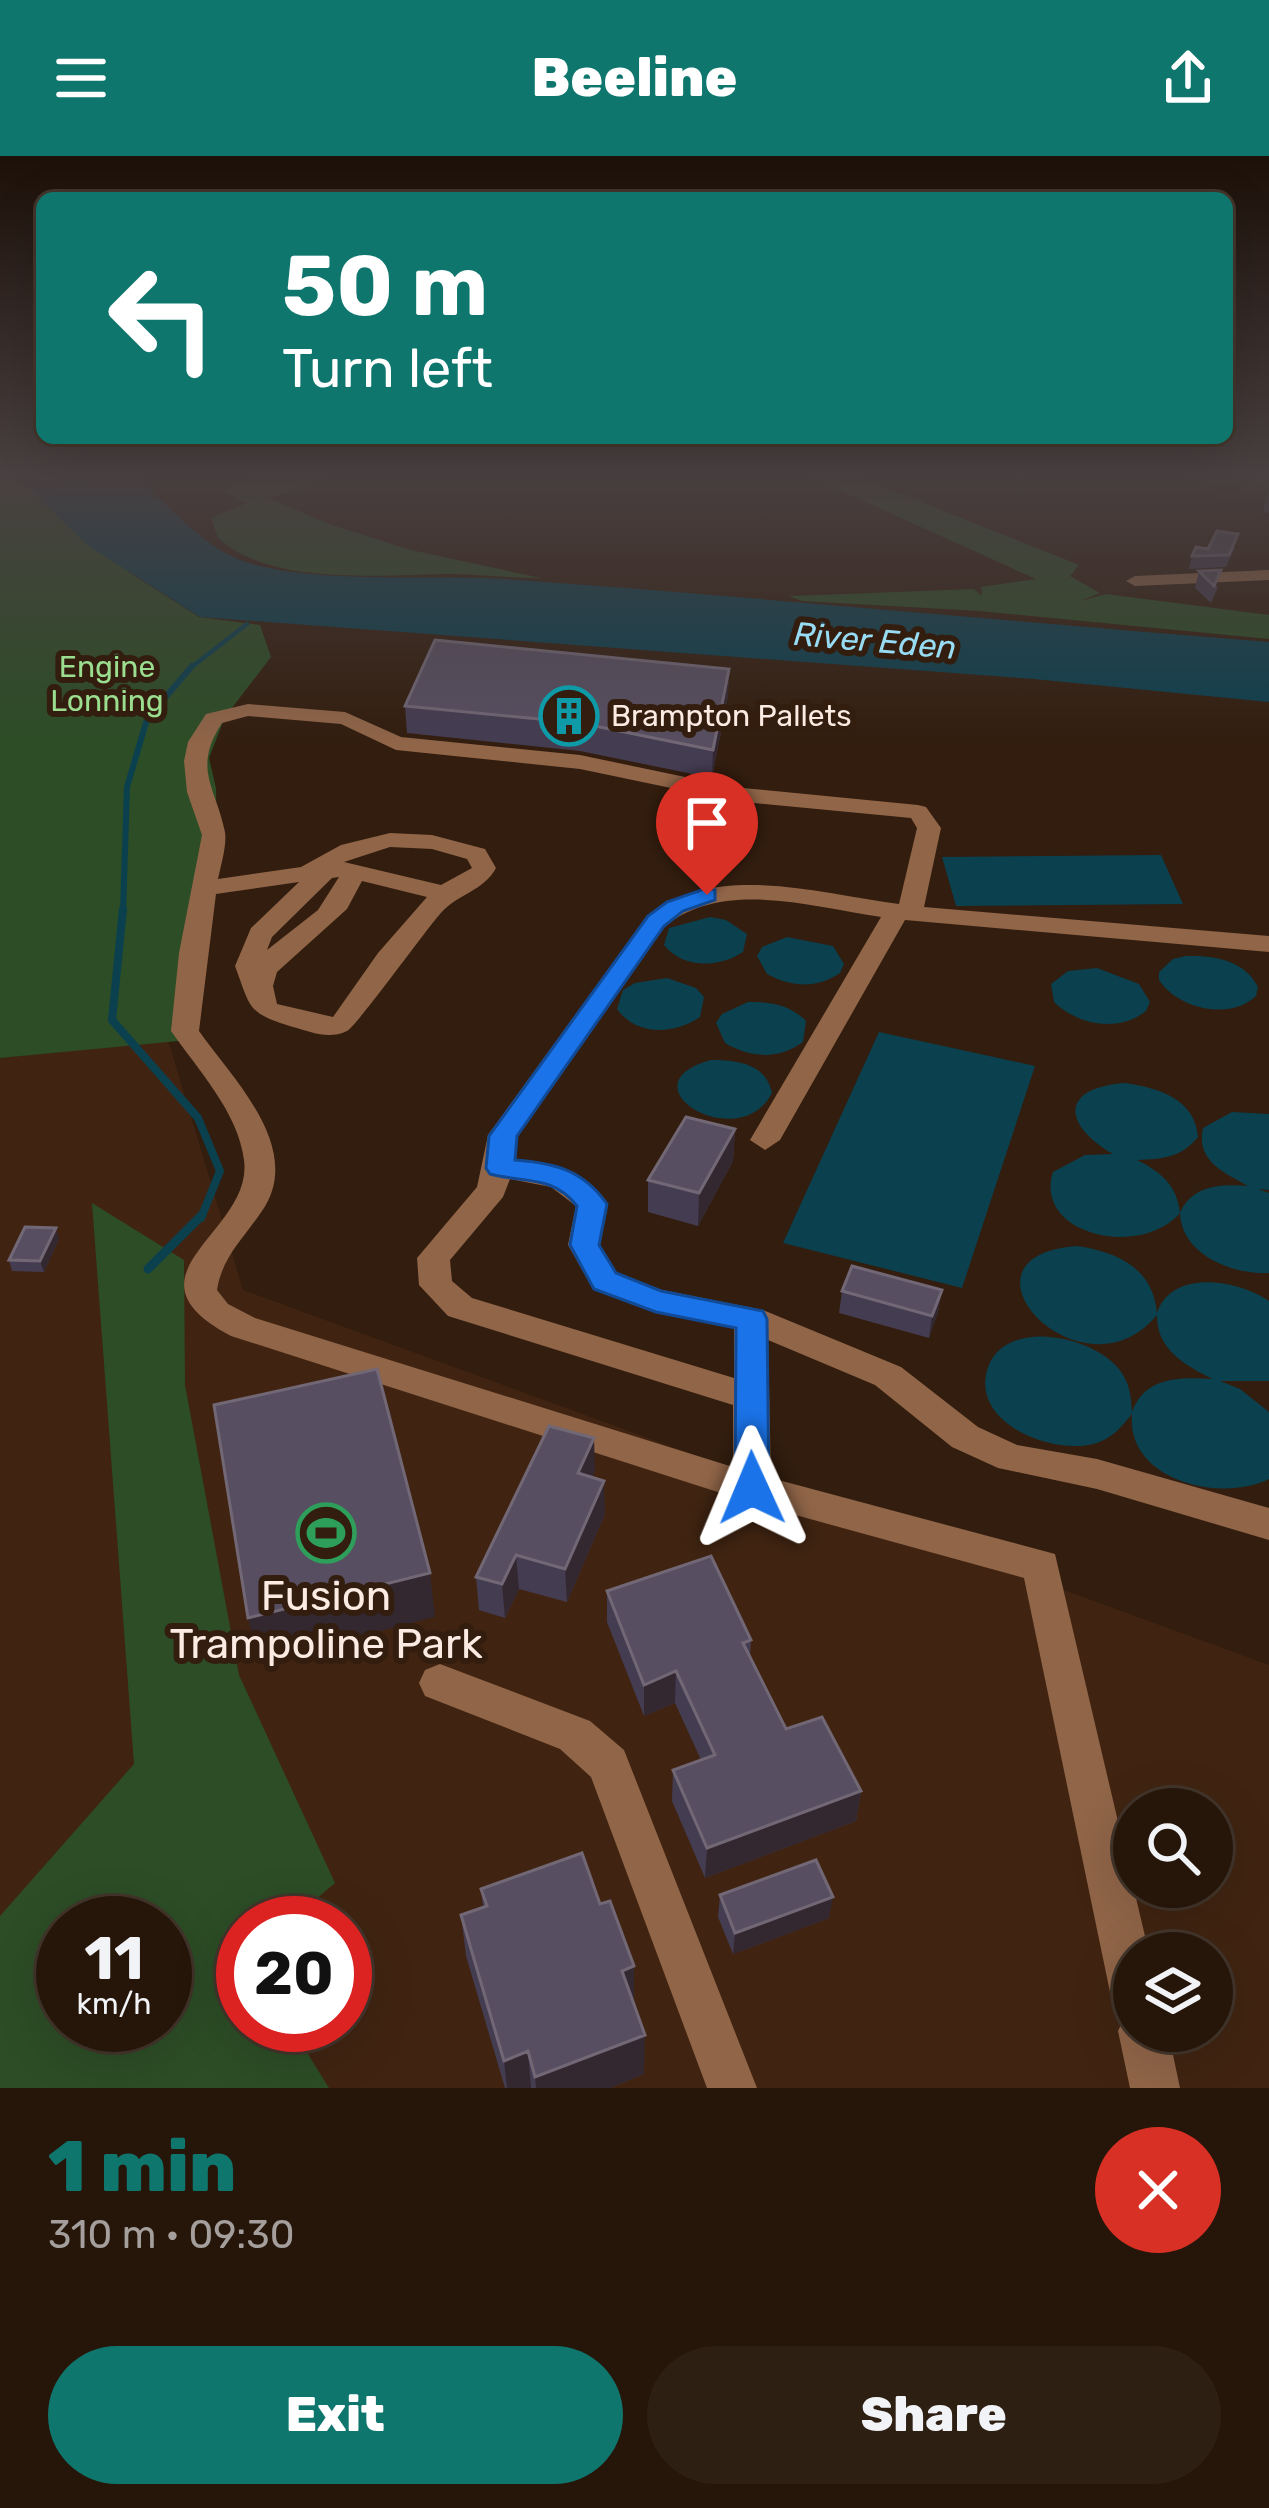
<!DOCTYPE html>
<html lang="en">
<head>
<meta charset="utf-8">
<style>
  body { margin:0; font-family:Rubik,sans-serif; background:#2e1f13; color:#f1f3f6; height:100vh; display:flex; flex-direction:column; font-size:45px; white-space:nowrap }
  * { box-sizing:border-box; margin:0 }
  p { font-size:39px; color:#a49f9c }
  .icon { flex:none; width:66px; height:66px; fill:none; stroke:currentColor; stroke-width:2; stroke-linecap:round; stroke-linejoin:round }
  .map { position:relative; height:1932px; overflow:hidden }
  .drawer { display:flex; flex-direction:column; background:#26160a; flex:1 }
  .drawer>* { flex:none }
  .banner { position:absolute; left:36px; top:36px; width:1197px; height:252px; border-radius:18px; box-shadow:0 12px 48px #0002,0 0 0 3px #42352b; background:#0f766e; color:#fff; overflow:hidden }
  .controls { position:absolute; left:1113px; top:1632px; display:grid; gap:24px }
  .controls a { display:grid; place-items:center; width:120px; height:120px; border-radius:50%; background:#26160a; box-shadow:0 12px 48px #0002,0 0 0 3px #42352b; font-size:60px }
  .speed { position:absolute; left:36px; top:1740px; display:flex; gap:24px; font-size:60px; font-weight:700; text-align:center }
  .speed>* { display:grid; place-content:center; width:156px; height:156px; border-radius:50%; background:#26160a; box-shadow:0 12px 48px #0002,0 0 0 3px #42352b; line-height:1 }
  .speed small { font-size:30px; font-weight:400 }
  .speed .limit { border:18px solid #d22; background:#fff; color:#111 }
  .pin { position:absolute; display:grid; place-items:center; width:102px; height:102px; color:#fff; margin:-123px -51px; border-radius:50% 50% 50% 0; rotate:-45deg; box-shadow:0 0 12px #0007 }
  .pin .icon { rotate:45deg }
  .me { position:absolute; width:132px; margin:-66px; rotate:359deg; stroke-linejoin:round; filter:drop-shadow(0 0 9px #0008) }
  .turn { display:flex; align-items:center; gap:42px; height:252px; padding:0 48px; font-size:54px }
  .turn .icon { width:156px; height:156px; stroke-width:2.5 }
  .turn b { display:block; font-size:84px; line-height:102px }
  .round { display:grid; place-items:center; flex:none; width:126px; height:126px; border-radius:63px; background:#2e1f13 }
  .summary { display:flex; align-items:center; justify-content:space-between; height:204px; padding:0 48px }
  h1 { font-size:72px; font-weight:800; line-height:90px; color:#0f766e }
  .primary-button { display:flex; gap:24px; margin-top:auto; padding:24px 48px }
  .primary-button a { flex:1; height:138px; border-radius:72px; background:#0f766e; color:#fff; font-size:48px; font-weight:800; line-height:138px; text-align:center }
  .primary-button a+a { background:#2e1f13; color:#f1f3f6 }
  header { display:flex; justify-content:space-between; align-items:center; height:156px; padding:0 48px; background:#0f766e; color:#fff; font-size:54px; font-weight:800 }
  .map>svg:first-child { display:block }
  .built { fill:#402411; fill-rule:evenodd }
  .green { fill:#2c4d26; fill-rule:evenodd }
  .water { fill:#0b404f }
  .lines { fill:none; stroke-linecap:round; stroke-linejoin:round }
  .stream-far3 { stroke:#0b404f; stroke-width:4.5 }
  .stream-far2 { stroke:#0b404f; stroke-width:6 }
  .stream-far1 { stroke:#0b404f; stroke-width:8 }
  .stream { stroke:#0b404f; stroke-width:9 }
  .minor { fill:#906548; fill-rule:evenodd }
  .wall { fill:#443c51 }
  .shaded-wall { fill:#342830 }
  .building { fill:#574f61; stroke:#716775; stroke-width:3 }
  .route { fill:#1a73e8; stroke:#114b97; stroke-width:3 }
  .labels { text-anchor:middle; stroke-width:12; stroke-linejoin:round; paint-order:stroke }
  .far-park-label { font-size:30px; fill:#9bde8f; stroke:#321d0e }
  .far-poi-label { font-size:30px; fill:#fbebe2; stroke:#321d0e; text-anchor:start }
  .far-water-label { font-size:33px; font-style:italic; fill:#98dcf4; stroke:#321d0e }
  .near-poi-label { font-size:42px; fill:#fbebe2; stroke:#321d0e }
</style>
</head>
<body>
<header><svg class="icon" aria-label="menu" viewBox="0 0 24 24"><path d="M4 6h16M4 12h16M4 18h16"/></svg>Beeline<svg class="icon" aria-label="share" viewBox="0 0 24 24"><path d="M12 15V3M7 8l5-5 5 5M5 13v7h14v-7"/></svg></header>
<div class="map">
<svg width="1269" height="1932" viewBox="0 0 1269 1932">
  <rect width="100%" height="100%" fill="#321d0e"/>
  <path class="built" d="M168 884 243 1134 1269 1509V1932H0V902ZM1134 1653H1212V1731H1134ZM63 1767H165V1869H63ZM243 1767H345V1869H243ZM1134 1797H1212V1875H1134Z"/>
  <path class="green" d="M0 319H15L130 417 199 461 260 469 271 501 225 561 209 602 216 632 217 710 189 884 0 902Z
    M259 319H338L255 347 271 343 329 368 411 394 541 422C512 422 484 419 456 418 387 418 274 432 218 382L211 362 247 347 225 336 238 325Z
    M806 319H854L1079 409 1070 420 1100 437 1080 445 1106 438 1269 459V483L980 455 802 445 789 440 974 433 982 440 981 431 1036 423Z
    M92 1047 184 1104 185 1229 239 1519 335 1727 288 1767H243V1804L232 1814 243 1823V1869H290L329 1932H0V1760L134 1608ZM63 1767H165V1869H63Z"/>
  <path class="water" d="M15 319H133C166 345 200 389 240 404 309 429 429 418 504 423 759 441 1014 466 1269 486V546L1034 523 200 461 87 389Z
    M1161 699 1183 748 956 750 942 701Z
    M710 761 726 764 747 778 743 796C719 812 683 813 664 789L669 772Z
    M787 781 833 790 844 808 840 817C817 833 791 831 767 818L757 800 762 791Z
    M1186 800C1213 799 1245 804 1258 831L1256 840C1230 865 1178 853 1159 824V816L1173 803Z
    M1097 812 1139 828 1150 846 1146 855C1119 877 1077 869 1054 846L1051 828 1068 815Z
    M667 822 696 832 704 841 700 861C674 879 636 880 617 853L623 834 635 827Z
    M748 846C771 846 789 848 806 865L803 886C778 904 751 902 725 887L716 867 722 858Z
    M879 876 1035 910 962 1132 783 1087Z
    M711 904C736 904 766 907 772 937 739 1001 620 929 711 904Z
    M1125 927C1159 932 1195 943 1198 981 1181 1002 1162 1003 1137 1004 1161 1016 1177 1029 1180 1057 1192 1029 1221 1028 1248 1030 1223 1016 1196 1005 1203 972L1232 956 1269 958V1034L1258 1033 1269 1037V1117C1232 1119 1181 1098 1180 1057 1140 1103 1033 1079 1053 1016L1085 999 1113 998C1063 969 1059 932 1125 927Z
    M1077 1090C1119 1096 1153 1113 1157 1157 1172 1112 1239 1124 1269 1145V1225H1220L1240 1233 1269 1256V1323C1222 1347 1126 1325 1132 1258 1121 1271 1114 1281 1097 1287 1058 1300 976 1271 986 1219 997 1160 1091 1178 1119 1213 1130 1227 1131 1240 1132 1256 1145 1220 1181 1221 1213 1223 1186 1210 1156 1193 1157 1159 1082 1250 941 1100 1077 1090Z"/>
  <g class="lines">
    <path class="stream-far3" d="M189 513 247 468"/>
    <path class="stream-far2" d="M123 756 127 631 147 563 192 510"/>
    <path class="stream-far1" d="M123 753 112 864 198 962 220 1015 201 1062"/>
    <path class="stream" d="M148 1113 202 1059"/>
    <path class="minor" d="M1269 414V424L1135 430 1126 425 1135 420Z
      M248 548 345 556 401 581 580 599 733 631 918 649 926 651 941 672 924 751 1269 780V796L905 764 780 984 765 994 750 984 881 761C811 751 725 723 665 770L518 980 514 1003C550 1007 586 1015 608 1048L600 1089 617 1117 662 1134 763 1154 901 1211 978 1271 1017 1289 1097 1303 1269 1352V1384L1097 1333 998 1312 952 1291 875 1229 768 1184 771 1322 1055 1398 1149 1797H1134V1875H1168L1180 1932H1130L1118 1875 1126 1857 1117 1853 1110 1836 1024 1422 752 1347 231 1180C114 1118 254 1077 244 1004 238 956 198 914 171 875L179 797 202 679 187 636 184 605 188 586 206 558ZM248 560 341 568 396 594 580 613 733 645 911 662 917 672 899 748C819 738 717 705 647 760L488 979 477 1031 417 1102 419 1129 448 1160 733 1249V1311L255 1162 228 1148 217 1134C222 1101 244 1082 262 1055 305 993 233 923 199 875L216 738 299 726 251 772 235 810C251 853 247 857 293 871 312 876 328 884 347 875 356 871 425 775 440 758 457 738 484 735 496 712L485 693 432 679 390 677 341 689 301 711 218 723C221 709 227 689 225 676 216 631 192 613 222 567ZM390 691 432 693 467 703 472 712 441 729 344 706ZM339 721 318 754 267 794 272 781 332 722ZM362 725 427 741 378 797 333 861 277 848 273 830 277 816 347 753ZM510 1023 551 1031 576 1050 568 1089 593 1133 656 1157 734 1172V1222L472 1142 452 1125 450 1104 503 1041Z
      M440 1508 590 1565 624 1594 757 1932H707L591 1621 560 1593 425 1540 419 1527 425 1514Z"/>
  </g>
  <path class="wall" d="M1269 332V357L1263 356Z
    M1235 391 1226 411 1189 413 1192 400Z
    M1199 415 1218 431 1211 447 1195 432Z
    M729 513 728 539 712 622 580 595 407 577 405 550Z
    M735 973 733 1005 698 1070 648 1056V1024Z
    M59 1083 44 1116 12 1115 9 1104Z
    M942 1134 938 1156 929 1182 839 1157 842 1135Z
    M595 1315 592 1321 605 1358 567 1446 519 1433 505 1462 479 1454 476 1421Z
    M607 1435 751 1484 750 1500 786 1573 861 1635 856 1665 705 1722 672 1645 673 1614 701 1604 675 1547 644 1560 607 1466Z
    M481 1733 634 1850 644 1918 610 1932H505L466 1800 461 1759 483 1751Z
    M720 1739 829 1762 733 1798 718 1761Z"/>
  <path class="shaded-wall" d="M729 513 728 539 712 622 713 594Z
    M735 973 733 1005 698 1070 699 1037Z
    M56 1072 59 1083 44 1116 40 1105Z
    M942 1134 938 1156 929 1182 932 1160Z
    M594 1282 595 1315 579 1351 578 1317Z
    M604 1325 605 1358 567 1446 565 1413Z
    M516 1399 519 1433 505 1462 502 1428Z
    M430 1417 435 1461 258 1506 248 1462Z
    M676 1515 675 1547 644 1560V1529Z
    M861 1635 856 1665 705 1722 707 1692Z
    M833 1741 829 1762 733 1798 735 1777Z
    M634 1810V1851L622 1815Z
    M645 1879 644 1918 610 1932H536L535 1921Z
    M528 1895 531 1932H507L504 1905Z"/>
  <path class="building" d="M1217 375 1238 378 1229 399 1192 400 1196 391 1208 393Z
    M1221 414 1214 430 1199 415Z
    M435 484 729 513 713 594 580 567 405 550Z
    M686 961 735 973 699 1037 648 1024Z
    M25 1071 56 1072 40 1105 9 1104Z
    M852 1110 942 1134 932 1160 842 1135Z
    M377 1213 430 1417 248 1462 214 1249Z
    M549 1270 594 1282 578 1317 604 1325 565 1413 516 1399 502 1428 476 1421Z
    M711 1400 751 1484 743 1487 786 1573 822 1561 861 1635 707 1692 673 1614 715 1599 676 1515 644 1529 607 1435Z
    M582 1697 600 1748 610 1745 634 1810 622 1815 645 1879 535 1921 528 1895 504 1905 461 1759 487 1750 481 1733Z
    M816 1704 833 1741 735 1777 720 1739Z"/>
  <linearGradient id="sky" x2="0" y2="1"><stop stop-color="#1c1008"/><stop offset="0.54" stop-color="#494041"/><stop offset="1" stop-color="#494041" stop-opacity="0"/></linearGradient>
  <rect width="1269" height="589" fill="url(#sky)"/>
  <path class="route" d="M707 732 715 734V744L683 755 664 770 517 980 515 1004C555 1007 583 1014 607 1048L599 1089 616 1117 661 1135 763 1155 767 1163 769 1332 764 1341 752 1345 740 1341 735 1332 736 1172 656 1156 594 1133 570 1089 577 1050C553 1019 525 1027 490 1018L486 1012 489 980 648 760 667 746Z"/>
  <defs>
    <g id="building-ring" transform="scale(3)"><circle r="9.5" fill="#321d0e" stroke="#0f9aa8" stroke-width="1.5"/><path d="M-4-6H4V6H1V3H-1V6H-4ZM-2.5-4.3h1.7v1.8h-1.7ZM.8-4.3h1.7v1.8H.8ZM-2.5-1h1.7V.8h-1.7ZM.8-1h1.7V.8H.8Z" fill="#0f9aa8"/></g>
    <g id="stadium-ring" transform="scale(3)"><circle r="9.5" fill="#321d0e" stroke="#2e9e5b" stroke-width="1.5"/><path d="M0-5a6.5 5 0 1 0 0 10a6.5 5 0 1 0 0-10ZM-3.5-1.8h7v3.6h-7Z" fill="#2e9e5b"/></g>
  </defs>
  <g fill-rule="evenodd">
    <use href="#building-ring" x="569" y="560"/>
    <use href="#stadium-ring" x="326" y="1377"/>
  </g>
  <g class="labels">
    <g class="far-park-label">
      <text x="107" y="521">Engine<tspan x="107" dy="34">Lonning</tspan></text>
    </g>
    <g class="far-poi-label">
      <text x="611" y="570">Brampton Pallets</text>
    </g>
    <g class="far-water-label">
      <text transform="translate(875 484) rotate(5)" y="12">River Eden</text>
    </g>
    <g class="near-poi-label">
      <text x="326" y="1454">Fusion<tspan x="326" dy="48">Trampoline Park</tspan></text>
    </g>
  </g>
</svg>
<div class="controls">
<a><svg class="icon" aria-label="search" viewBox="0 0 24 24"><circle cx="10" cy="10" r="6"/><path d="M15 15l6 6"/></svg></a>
<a><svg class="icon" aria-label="layers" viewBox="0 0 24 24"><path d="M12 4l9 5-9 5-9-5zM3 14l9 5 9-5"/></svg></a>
</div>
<div class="speed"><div>11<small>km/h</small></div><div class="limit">20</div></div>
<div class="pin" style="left:707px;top:739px;background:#d93025"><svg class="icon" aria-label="arrive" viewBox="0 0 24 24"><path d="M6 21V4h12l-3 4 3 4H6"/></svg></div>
<svg class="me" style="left:752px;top:1332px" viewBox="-20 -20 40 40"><path d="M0-17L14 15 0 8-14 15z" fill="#1a73e8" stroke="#fff" stroke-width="4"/></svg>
<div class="banner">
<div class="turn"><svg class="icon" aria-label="left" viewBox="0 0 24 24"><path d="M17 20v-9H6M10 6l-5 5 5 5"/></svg><div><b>50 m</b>Turn left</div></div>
</div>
</div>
<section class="drawer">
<div class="summary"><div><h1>1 min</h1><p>310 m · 09:30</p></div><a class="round" style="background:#d93025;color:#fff"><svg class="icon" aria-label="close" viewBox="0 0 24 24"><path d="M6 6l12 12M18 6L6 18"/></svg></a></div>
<div class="primary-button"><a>Exit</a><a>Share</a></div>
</section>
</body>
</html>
